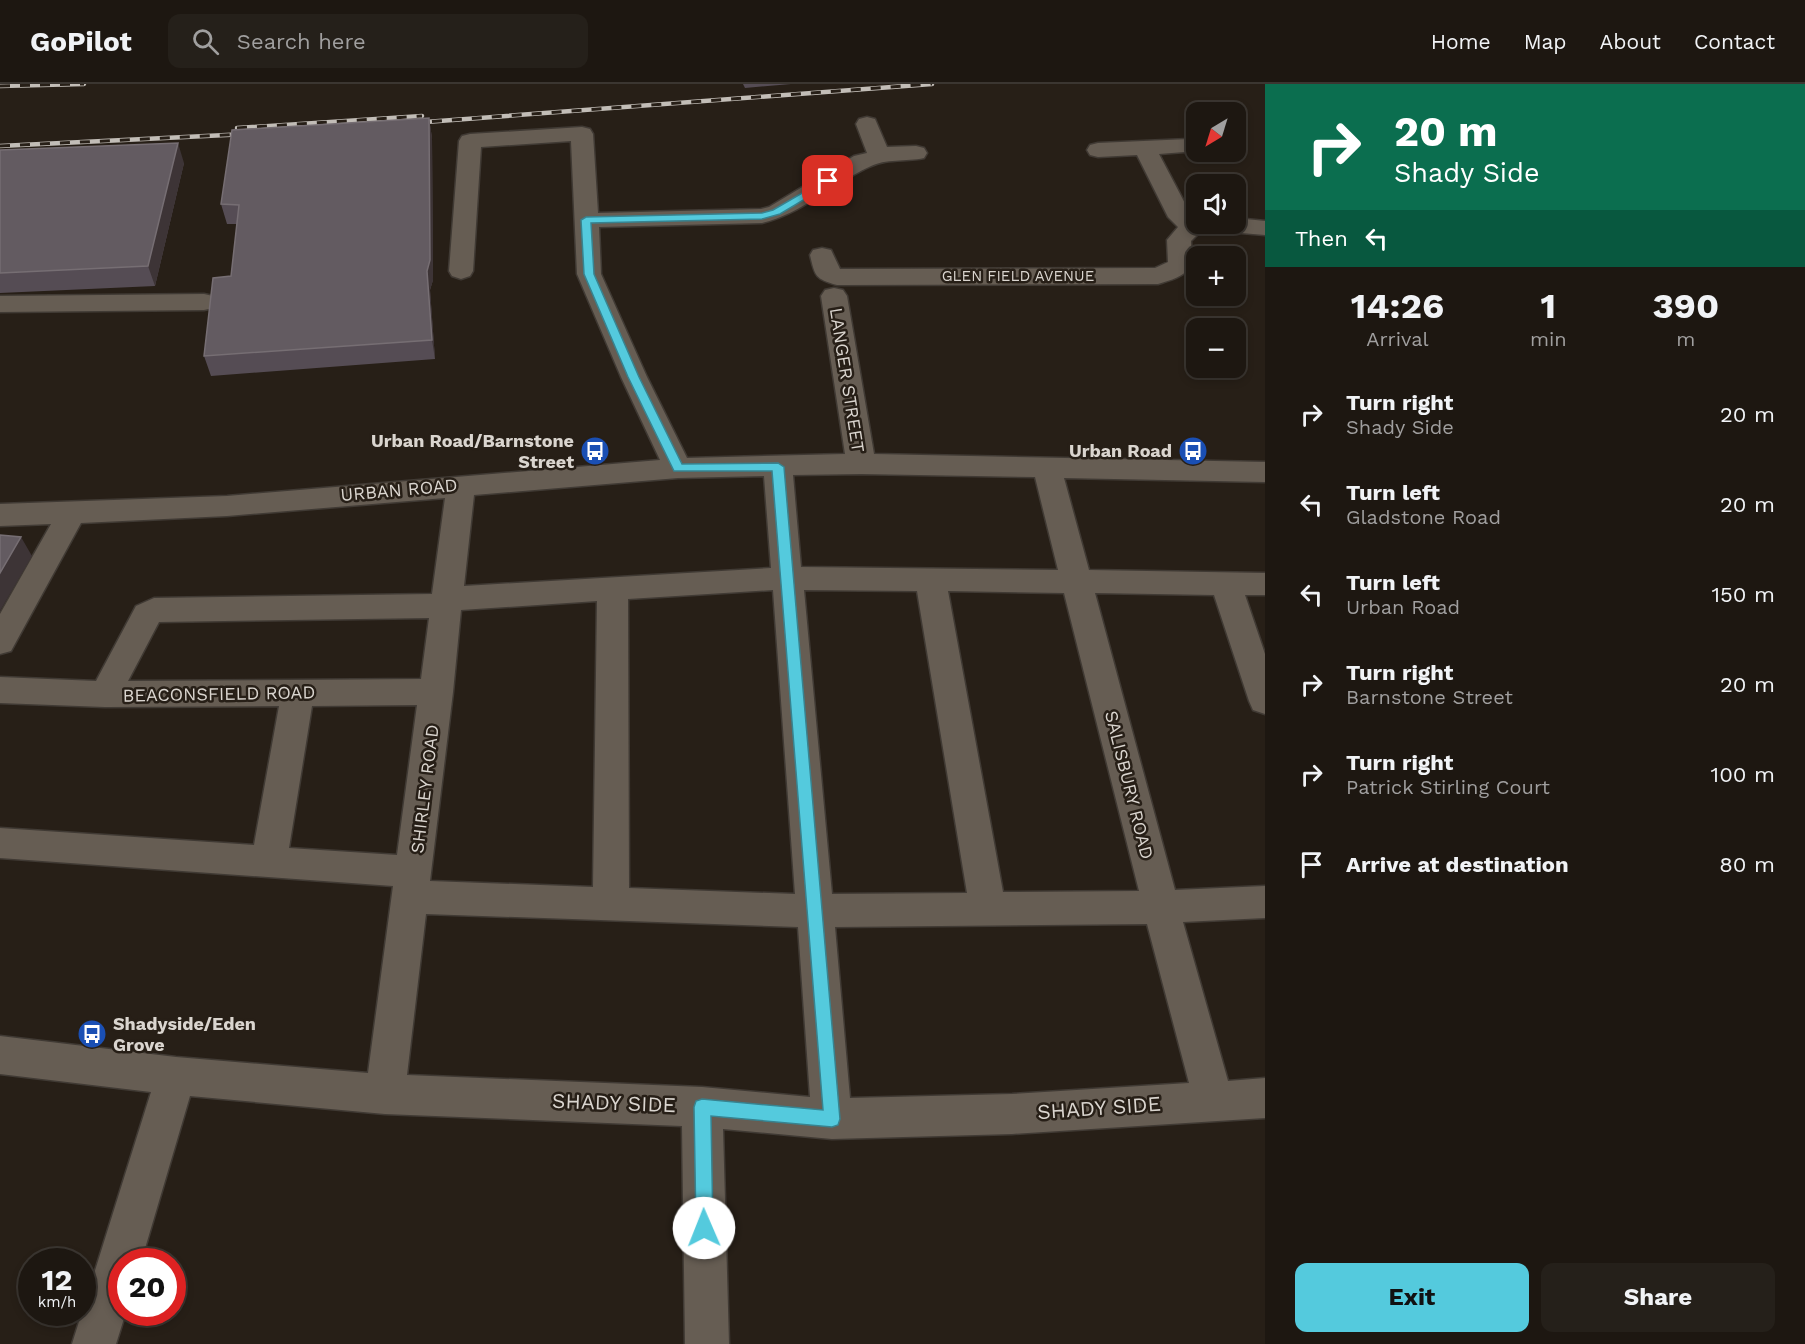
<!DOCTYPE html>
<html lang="en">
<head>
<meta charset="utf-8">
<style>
  body { margin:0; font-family:"Work Sans",sans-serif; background:#25201a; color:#f1f3f6; height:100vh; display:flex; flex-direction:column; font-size:22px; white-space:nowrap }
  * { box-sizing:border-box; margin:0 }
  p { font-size:20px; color:#a09f9f }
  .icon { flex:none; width:33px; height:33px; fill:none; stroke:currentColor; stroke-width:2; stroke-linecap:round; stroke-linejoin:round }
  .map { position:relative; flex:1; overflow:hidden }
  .side { display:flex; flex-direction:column; background:#1d1711; width:540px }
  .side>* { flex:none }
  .hud { background:#0b6e4f; color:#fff; overflow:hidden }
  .needle { width:39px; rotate:218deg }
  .fabs { position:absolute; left:1186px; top:18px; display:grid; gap:12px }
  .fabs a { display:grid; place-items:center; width:60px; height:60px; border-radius:12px; background:#1d1711; box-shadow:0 3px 9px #0003,0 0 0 2px #3b3631; font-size:30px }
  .speed { position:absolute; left:18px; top:1164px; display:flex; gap:12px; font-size:30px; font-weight:700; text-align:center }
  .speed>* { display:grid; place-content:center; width:78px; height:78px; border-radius:50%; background:#1d1711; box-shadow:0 3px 9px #0003,0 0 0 2px #3b3631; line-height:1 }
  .speed small { font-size:15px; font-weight:400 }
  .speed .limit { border:9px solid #d22; background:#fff; color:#111 }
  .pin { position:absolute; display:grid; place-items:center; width:51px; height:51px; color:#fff; margin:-26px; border-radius:12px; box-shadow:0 3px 9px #0006 }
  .me { position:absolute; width:66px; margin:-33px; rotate:359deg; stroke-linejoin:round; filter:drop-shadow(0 0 4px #0008) }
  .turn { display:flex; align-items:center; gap:21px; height:126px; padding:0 30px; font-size:27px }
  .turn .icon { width:78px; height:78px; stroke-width:2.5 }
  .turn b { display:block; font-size:42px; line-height:51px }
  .then { display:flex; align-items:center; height:57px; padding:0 30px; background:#0003; gap:12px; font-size:22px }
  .eta { display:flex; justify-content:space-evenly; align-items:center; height:102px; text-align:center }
  .eta b { font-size:36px; font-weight:700; line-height:42px }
  .button { display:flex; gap:12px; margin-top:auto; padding:12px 30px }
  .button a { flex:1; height:69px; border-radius:12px; background:#54cadd; color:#111; font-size:24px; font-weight:700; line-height:69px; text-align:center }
  .button a+a { background:#25201a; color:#f1f3f6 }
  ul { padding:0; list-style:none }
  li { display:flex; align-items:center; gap:18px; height:90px; padding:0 30px }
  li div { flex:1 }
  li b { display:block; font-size:22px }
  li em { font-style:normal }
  header { display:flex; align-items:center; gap:36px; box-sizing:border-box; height:84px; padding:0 30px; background:#1d1711; border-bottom:2px solid #3b3631 }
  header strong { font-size:28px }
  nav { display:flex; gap:33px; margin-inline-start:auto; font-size:21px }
  .search { width:420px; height:54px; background:#25201a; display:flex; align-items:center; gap:15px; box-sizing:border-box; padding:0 21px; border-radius:12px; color:#a09f9f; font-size:22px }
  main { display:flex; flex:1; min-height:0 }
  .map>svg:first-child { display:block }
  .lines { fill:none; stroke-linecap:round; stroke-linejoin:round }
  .minor-casing { stroke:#403a34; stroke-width:3 }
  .minor { fill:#665d53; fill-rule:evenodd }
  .rail-casing { stroke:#c2bdb7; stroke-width:4.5 }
  .rail { stroke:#271f17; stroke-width:3; stroke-dasharray:10; stroke-linecap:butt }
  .wall { fill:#554c54 }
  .shaded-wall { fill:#3d3436 }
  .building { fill:#635b61; stroke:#766e73; stroke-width:1.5 }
  .route { fill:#54cadd; stroke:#378390; stroke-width:1.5 }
  .labels { text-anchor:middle; stroke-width:5; stroke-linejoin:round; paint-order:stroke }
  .far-street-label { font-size:15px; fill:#dad5cf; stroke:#271f17 }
  .street-label { font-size:18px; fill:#dad5cf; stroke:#271f17 }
  .poi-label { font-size:18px; font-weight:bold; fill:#dad5cf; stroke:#271f17; text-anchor:end }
  .near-street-label { font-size:21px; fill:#dad5cf; stroke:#271f17 }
</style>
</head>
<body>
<header>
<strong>GoPilot</strong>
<div class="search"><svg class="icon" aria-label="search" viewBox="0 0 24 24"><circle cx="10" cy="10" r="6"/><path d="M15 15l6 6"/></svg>Search here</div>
<nav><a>Home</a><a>Map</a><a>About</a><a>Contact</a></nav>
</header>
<main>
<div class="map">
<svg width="1265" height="1260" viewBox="0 0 1265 1260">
  <rect width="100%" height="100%" fill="#271f17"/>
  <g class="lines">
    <g class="minor-casing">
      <path id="minor" d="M867 33 875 35 887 63 916 62 924 64 927 69 924 74C906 78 886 74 869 83 832 100 803 129 762 139L599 143 601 190 647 293 687 374 845 370 821 212 825 206 834 204 843 206 847 212 874 370 1265 378V398L1064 394 1089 486 1265 489V511H1245L1265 570V630L1253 626 1249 617 1214 511 1095 509 1175 806 1265 802V834L1183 838 1228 997 1265 994V1034L1012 1050 832 1055 723 1045 729 1260H685L682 1042 385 1030 190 1012 141 1178H122V1228H126L116 1260H72L151 1008 0 990V952L176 973 368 989 393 802 0 774V744L254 761 279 622 105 623 0 619V593L96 597 136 522 154 514 432 510 445 414 227 432 81 439 11 567 0 570V530L51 440 0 442V420L227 412 660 376 621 293 577 190 571 57 481 63 473 187 470 192 461 195 452 192 449 187 459 57 462 52 470 50 582 43 590 45 593 50 598 129 761 125 769 123 854 72 867 69 856 40 859 35ZM861 390 1035 393 1058 486 801 483 793 391ZM764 392 771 484 464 502 474 411 678 394ZM773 506 795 810 629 804 628 515ZM804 506 917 507 967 809 832 810ZM948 507 1064 509 1139 807 1003 808ZM597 517 593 803 430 797 453 608 461 526ZM429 534 421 595 128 597 159 538ZM417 621 397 771 289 764 312 622ZM426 830 798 843 810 1013 702 1003 407 991ZM1147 840 1189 999 1012 1010 850 1014 835 843Z
        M1189 55 1197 57V67L1159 70 1190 129 1197 134V140H1236V134L1265 137V151L1217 147 1199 149 1191 157 1192 181C1184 193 1171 196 1158 200L837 201C815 195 815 192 810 171L813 166 822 164 831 166 840 185 1155 184 1168 178 1167 156 1178 143 1168 133 1137 71 1098 73 1090 71 1087 66 1090 61 1098 59Z
        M204 210 213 212 217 218 213 224 204 226 0 228V212Z"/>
    </g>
    <use href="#minor" class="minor"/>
    <g class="rail-casing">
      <path id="rail" d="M0 2 84 0
        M412 39 932 0
        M237 44 422 32
        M0 62 247 50"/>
    </g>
    <use href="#rail" class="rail"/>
  </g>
  <path class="wall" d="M743 0H791L745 4Z
    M429 34 432 54 433 196 430 206 435 275 211 292 204 272 231 192 237 140H227L221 120Z
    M0 66 184 79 155 202 0 209Z"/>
  <path class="shaded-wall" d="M429 34 432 54 433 196 430 206 435 275 432 256 427 187Z
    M178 59 184 79 155 202 148 182Z
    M21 453 32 472 0 527V489Z"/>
  <path class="building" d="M429 34 430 176 427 187 432 256 204 272 213 194 231 192 239 121 221 120 232 46Z
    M178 59 148 182 0 189V66Z
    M0 451 21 453 0 489Z"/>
  <path class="route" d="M828 94 833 97 832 99 780 130 762 135 591 139 594 190 639 293 682 380 778 379 784 383 840 1035 838 1041 832 1043 711 1032 713 1144 711 1151 704 1153 698 1151 696 1144 694 1023 696 1017 702 1015 823 1026 772 387H674L628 293 584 190 581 136 586 133 762 129 773 126Z"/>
  <defs>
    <g id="bus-disc" transform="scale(1.5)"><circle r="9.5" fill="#1a4fb4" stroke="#271f17"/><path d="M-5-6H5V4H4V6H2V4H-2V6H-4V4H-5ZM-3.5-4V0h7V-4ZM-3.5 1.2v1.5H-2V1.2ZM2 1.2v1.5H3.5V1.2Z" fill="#fff"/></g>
  </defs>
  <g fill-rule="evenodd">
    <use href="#bus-disc" x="595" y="367"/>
    <use href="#bus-disc" x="1193" y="367"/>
    <use href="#bus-disc" x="92" y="950"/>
  </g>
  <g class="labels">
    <g class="far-street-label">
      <text x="1018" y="197">GLEN FIELD AVENUE</text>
    </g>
    <g class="street-label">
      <text transform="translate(847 296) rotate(81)" y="6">LANGER STREET</text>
      <text transform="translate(399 406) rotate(-5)" y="6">URBAN ROAD</text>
      <text transform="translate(219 610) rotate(-1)" y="6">BEACONSFIELD ROAD</text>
      <text transform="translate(1129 701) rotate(76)" y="6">SALISBURY ROAD</text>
      <text transform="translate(425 705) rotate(-83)" y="6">SHIRLEY ROAD</text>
    </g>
    <g class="poi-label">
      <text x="574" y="363">Urban Road/Barnstone<tspan x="574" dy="21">Street</tspan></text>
      <text x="1172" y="373">Urban Road</text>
      <text x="113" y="946" text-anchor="start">Shadyside/Eden<tspan x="113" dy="21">Grove</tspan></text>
    </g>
    <g class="near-street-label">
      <text transform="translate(614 1019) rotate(2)" y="7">SHADY SIDE</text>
      <text transform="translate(1099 1024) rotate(-4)" y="7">SHADY SIDE</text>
    </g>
  </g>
</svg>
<div class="fabs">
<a><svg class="needle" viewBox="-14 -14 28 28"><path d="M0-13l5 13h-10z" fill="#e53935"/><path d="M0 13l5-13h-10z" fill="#a09f9f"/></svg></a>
<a><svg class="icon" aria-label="sound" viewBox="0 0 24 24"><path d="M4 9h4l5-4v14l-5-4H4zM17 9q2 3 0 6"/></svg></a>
<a>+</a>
<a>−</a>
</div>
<div class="speed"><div>12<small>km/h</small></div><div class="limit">20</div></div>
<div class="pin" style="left:828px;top:97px;background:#d93025"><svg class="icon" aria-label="arrive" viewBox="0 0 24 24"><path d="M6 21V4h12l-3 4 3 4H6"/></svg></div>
<svg class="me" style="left:704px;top:1144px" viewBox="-20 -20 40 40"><circle r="19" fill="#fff"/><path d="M0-13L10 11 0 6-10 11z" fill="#54cadd"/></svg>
</div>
<section class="side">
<div class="hud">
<div class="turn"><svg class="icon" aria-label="right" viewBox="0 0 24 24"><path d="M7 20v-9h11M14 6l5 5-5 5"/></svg><div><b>20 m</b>Shady Side</div></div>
<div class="then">Then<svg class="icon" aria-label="left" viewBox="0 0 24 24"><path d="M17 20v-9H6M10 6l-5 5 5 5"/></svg></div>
</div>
<div class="eta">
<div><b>14:26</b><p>Arrival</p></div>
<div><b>1</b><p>min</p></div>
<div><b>390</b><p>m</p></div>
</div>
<ul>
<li><svg class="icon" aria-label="right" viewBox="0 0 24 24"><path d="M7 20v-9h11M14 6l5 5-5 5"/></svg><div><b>Turn right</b><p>Shady Side</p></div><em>20 m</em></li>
<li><svg class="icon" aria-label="left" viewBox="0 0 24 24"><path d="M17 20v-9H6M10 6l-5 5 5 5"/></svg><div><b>Turn left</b><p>Gladstone Road</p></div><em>20 m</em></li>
<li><svg class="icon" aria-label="left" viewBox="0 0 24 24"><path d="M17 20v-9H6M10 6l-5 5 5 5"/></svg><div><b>Turn left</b><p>Urban Road</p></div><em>150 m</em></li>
<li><svg class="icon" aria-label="right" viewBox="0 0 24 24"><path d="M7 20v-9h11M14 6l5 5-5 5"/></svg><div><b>Turn right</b><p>Barnstone Street</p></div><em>20 m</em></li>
<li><svg class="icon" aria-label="right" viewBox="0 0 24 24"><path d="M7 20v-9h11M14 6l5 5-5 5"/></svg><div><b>Turn right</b><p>Patrick Stirling Court</p></div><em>100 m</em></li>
<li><svg class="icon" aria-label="arrive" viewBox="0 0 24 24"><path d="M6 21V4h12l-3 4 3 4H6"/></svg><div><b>Arrive at destination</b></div><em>80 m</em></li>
</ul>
<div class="button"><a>Exit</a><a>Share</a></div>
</section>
</main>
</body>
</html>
